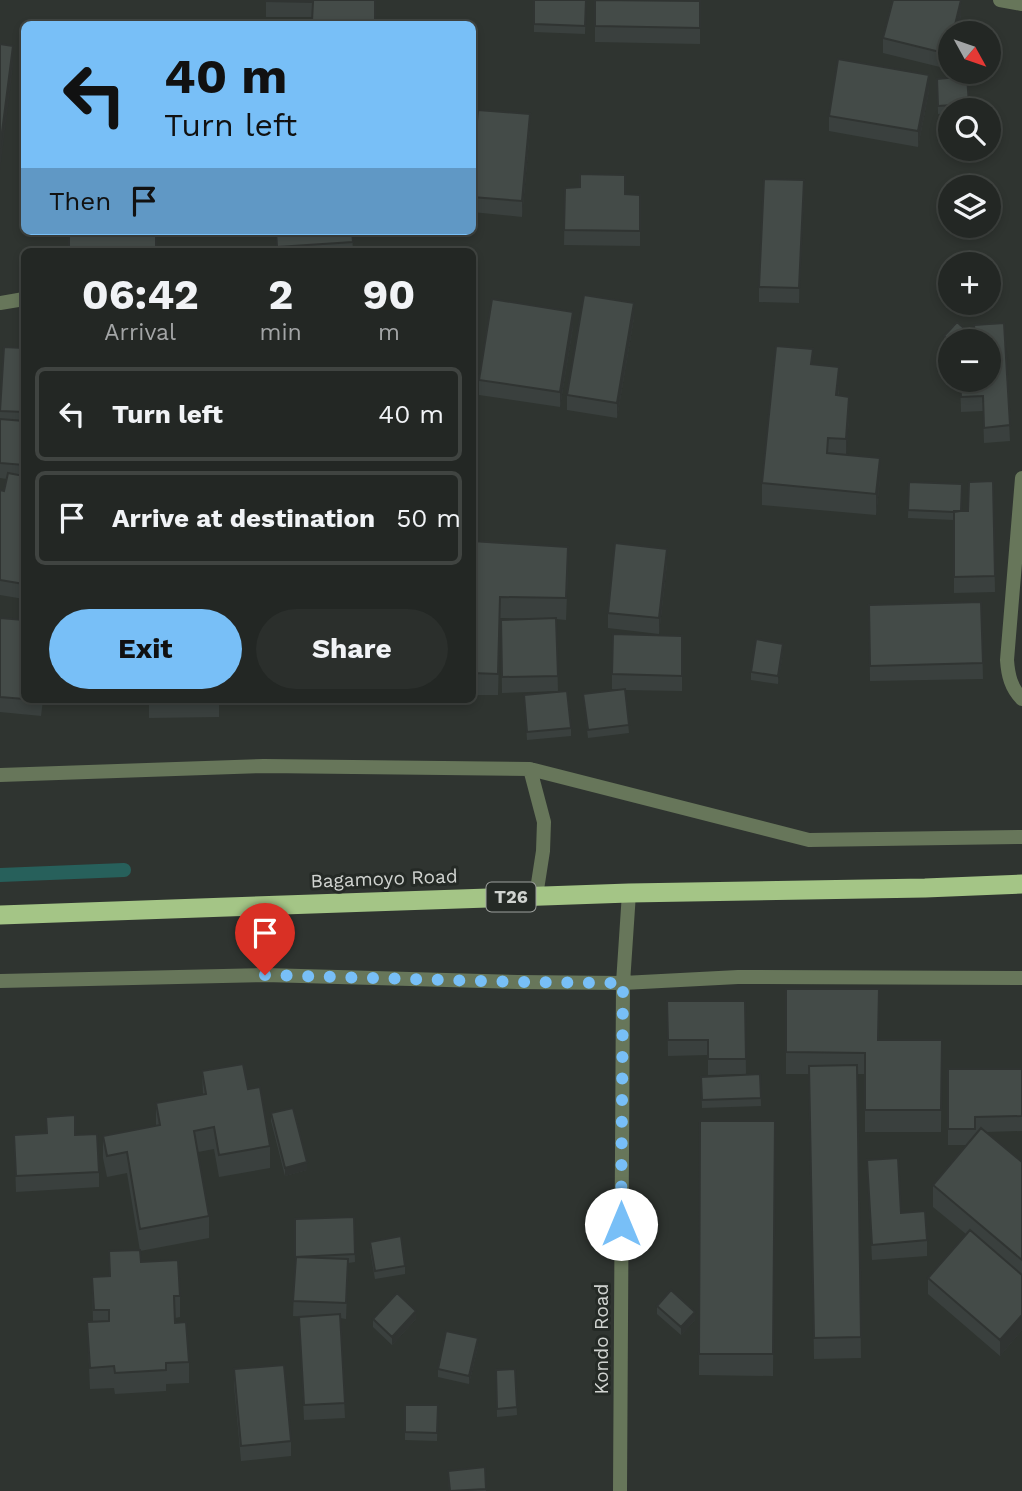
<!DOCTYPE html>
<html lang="en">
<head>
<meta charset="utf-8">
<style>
  body { margin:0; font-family:"Work Sans",sans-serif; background:#2b2f2c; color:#f1f3f6; height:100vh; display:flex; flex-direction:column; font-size:26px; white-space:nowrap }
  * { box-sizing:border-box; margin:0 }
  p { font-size:23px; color:#a3a5a6 }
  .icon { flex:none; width:38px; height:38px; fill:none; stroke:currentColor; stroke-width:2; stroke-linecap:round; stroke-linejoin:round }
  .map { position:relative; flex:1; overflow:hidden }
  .side { position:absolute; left:21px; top:248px; width:455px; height:455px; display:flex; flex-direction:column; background:#232724; border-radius:10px; box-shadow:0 4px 10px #0003,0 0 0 2px #404441 }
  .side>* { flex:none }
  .hud { position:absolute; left:21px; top:21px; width:455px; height:214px; border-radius:10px; box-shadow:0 4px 10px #0003,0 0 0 2px #404441; background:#78bff7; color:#111; overflow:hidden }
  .needle { width:46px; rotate:130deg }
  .fabs { position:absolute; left:938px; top:21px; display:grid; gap:14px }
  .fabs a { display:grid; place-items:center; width:63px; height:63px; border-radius:50%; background:#232724; box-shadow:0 4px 10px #0003,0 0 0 2px #404441; font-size:35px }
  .pin { position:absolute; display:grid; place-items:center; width:60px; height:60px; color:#fff; margin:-72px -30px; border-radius:50% 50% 50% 0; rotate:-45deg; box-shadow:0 0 7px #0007 }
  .pin .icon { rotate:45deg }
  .me { position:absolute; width:77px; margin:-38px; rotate:0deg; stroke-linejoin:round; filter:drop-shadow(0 0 5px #0008) }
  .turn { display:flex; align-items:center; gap:24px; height:147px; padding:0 28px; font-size:32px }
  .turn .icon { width:91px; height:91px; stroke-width:2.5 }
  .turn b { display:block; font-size:49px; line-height:60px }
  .then { display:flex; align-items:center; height:66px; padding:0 28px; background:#0003; gap:14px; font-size:26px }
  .eta { display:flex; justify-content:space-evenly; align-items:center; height:119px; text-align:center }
  .eta b { font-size:42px; font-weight:700; line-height:49px }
  .cta { display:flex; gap:14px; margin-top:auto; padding:14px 28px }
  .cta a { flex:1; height:80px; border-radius:42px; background:#78bff7; color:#111; font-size:28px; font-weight:700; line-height:80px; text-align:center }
  .cta a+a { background:#2b2f2c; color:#f1f3f6 }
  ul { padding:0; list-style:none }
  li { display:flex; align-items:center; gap:21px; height:94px; margin:0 14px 10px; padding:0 14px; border:4px solid #404441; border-radius:10px }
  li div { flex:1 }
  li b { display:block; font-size:26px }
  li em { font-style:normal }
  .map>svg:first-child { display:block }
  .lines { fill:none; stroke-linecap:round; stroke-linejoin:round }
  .stream { stroke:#27605b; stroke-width:14 }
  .minor { stroke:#67765a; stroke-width:14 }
  .trunk { stroke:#a4c586; stroke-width:19 }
  .wall { fill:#3a403e }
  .shaded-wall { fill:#303432 }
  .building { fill:#444b48; stroke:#303432; stroke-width:2 }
  .route { stroke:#78bff7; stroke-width:12; stroke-dasharray:0 21.6 }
  .labels { text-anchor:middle; stroke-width:6; stroke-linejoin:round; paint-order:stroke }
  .shield { fill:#252a26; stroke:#9da09d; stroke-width:2 }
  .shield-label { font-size:18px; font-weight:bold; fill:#d0d3d0 }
  .street-label { font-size:19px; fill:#d0d3d0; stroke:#252a26 }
</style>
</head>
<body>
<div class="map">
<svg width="1022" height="1491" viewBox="0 0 1022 1491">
  <rect width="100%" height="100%" fill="#2f3430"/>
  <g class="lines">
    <path class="stream" d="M0 875 124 870"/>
    <path class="minor" d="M1000 0 1022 4
      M0 303 24 299
      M1022 478 1007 660C1008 675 1011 688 1022 699
      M530 769 809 840 1022 837
      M0 775 264 766 530 769 544 822 543 851 536 896
      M0 981 265 975 518 982 623 983 738 977 1022 978
      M620 1491 623 983 629 893"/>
    <path class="trunk" d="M0 915 629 893 925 888 1022 884"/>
  </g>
  <path class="wall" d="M266 0H375V24H312V17H266Z
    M534 0H586L585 34 534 32Z
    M595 0 700 1V44L595 42Z
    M961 15 957 33H950L948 69 883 53V38Z
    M937 79 969 104V110H950V113L938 114Z
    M929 91 918 147 829 131V116Z
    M530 130 522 217 472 212V177Z
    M565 188 625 194 640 195V246L564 245Z
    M804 196 799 303 759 302V287Z
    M276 231H352L353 252H277Z
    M634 318 617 418 567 410V395Z
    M1004 323 1010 441 984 443 983 411 961 412 960 380H989V341H974V325Z
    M573 327 560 407 479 395V380Z
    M944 336 965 337 950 341V350L944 344Z
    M24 348V599L0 595V490L4 491 7 479 0 478V399Z
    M813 364 839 389V396L849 418 846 455 880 480 876 515 762 505V483Z
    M993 481 995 592 954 593V520L908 518 909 482 961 511H968Z
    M472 541 568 568 566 620 556 619 558 691 502 693 501 620 537 619 500 618 498 695H472Z
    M667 564 659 634 608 628V613Z
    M981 602 983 679 870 681 869 605Z
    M0 618 24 620V700H43L41 716 0 712Z
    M682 636V691L625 690 629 733 588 738 583 694 618 690 612 689V674Z
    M783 652 778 684 751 680V672Z
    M524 695 571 728V736L527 740Z
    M149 700H219V717L149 718Z
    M786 989 878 1040H942L941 1132H865V1074H857L861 1358 814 1359 809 1074H786Z
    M667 1001H745L746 1074 708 1075V1055L668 1056Z
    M948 1069H1022V1131L986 1132 1022 1162V1330L1000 1356 928 1294V1278L966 1234 933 1207V1185L967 1145H948Z
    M202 1071 248 1089 270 1146V1168L219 1177 214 1149 198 1152 209 1216V1238L140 1251 127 1173 107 1177 103 1158V1136L156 1126V1103L203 1094Z
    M760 1074 761 1106 702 1108 701 1077Z
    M271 1113 307 1170 285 1176 271 1121Z
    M700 1121H775L773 1376 699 1375Z
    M46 1133 75 1135 99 1172V1187L16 1192 14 1135Z
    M867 1160 901 1213 927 1240V1256L872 1260Z
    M354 1217 355 1262 348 1263 346 1319 340 1318 345 1418 304 1420 299 1317H309L293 1316 295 1261Z
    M370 1242 405 1266V1274L375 1279 370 1250Z
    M141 1262 180 1296V1317L175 1318V1323L189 1362V1383L166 1384V1391L115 1394 114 1388 90 1389 87 1322H93L92 1277 109 1276Z
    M657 1306 695 1320 681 1335 657 1314Z
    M373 1319H416L392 1345 373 1327Z
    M478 1346 469 1384 438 1377V1369Z
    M234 1369 291 1441V1456L241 1461 234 1385Z
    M515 1369 517 1415 497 1417 496 1370Z
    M405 1405H438L437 1441 405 1440Z
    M485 1467 486 1491H449L448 1471Z"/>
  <path class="shaded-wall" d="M961 0V15L957 33H953Z
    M950 44V59L948 69V54Z
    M13 46V67L0 170V148Z
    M929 75V91L918 147V131Z
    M530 114V130L522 217V201Z
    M804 180V196L799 303V288Z
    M634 303V318L617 418V403Z
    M573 312V327L560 407V392Z
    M965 329V337L961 341H954Z
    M839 367V389L836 417V395Z
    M849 397V418L846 461V439Z
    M880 458V480L876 515V494Z
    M667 549V564L659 634V618Z
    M783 644V652L778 684V676Z
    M307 1162V1170L285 1176V1168Z
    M416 1311V1319L392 1345V1337Z
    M695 1312V1320L681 1335V1327Z
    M1022 1315V1330L1000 1356V1340Z
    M478 1338V1346L469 1384V1376Z"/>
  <path class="building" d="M266 0H375V22L312 21 313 2 266 1Z
    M534 0H586L585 26 534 24Z
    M595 0 700 1V28L595 26Z
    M893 0H961L953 33H950V44L948 54 883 38Z
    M0 44 13 46 0 148Z
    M838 59 929 75 918 131 829 116Z
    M967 76 969 104 938 106 937 79Z
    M478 110 530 114 522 201 472 197V177Z
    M580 174 625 175V194L640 195V231L564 230 565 188 580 187Z
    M764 179 804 180 799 288 759 287Z
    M69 231H156V252H69Z
    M276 231H352L353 242 277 247Z
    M584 295 634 303 617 403 567 395Z
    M492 299 573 312 560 392 479 380Z
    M957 322 965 329 954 341 950 342 944 336Z
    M1004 323 1010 425 984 428 983 396 961 397 960 380H989V341H975L974 325Z
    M776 346 813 349 811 364 839 367 836 395 849 397 846 439 828 438 827 453 880 458 876 494 762 483Z
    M4 347 24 348V412L0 411Z
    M0 419 24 421V465L0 463Z
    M8 473 24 476V584L0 580V490L4 491Z
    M993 481 995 576 954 577V511H968L969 482Z
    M909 482 962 484 961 511 954 512 908 510Z
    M472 541 568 547 566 598 500 597 498 674 472 673Z
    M615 543 667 549 659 618 608 613Z
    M981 602 983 663 870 666 869 605Z
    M0 618 24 620V699L0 697Z
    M556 618 558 676 502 677 501 620Z
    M613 634 682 636V676L612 674Z
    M756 639 783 644 778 676 751 672Z
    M625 689 629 725 588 730 583 694Z
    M567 691 571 728 527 732 524 695Z
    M786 989H879L878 1040H942L941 1110H865V1053L786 1052Z
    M667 1001H745L746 1059H708V1040H668Z
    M243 1064 248 1089 260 1087 270 1146 219 1155 214 1127 194 1131 209 1216 140 1229 127 1152 107 1156 103 1136 160 1125 156 1103 206 1094 202 1071Z
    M857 1065 861 1337 814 1338 809 1066Z
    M948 1069H1022V1116L975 1117V1129H948Z
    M760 1074 761 1098 702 1100 701 1077Z
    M293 1108 307 1162 285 1168 271 1113Z
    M75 1115V1135L97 1134 99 1172 16 1176 14 1135 47 1133 46 1117Z
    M700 1121H775L773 1354H699Z
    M981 1128 1022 1162V1260L933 1185Z
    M898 1158 901 1213 925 1211 927 1240 872 1245 867 1160Z
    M354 1217 355 1254 295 1257V1219Z
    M970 1230 1022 1275V1315L1000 1340 928 1278Z
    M401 1236 405 1266 375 1271 370 1242Z
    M140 1250 141 1262 178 1260 180 1296H174L175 1323 186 1322 189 1362 166 1363V1370L115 1373 114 1366 90 1368 87 1322 109 1321V1310H94L92 1277 110 1276 109 1251Z
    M296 1257 348 1259 346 1303 293 1301Z
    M671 1290 695 1312 681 1327 657 1306Z
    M397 1293 416 1311 392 1337 373 1319Z
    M340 1314 345 1403 304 1405 299 1317Z
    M446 1331 478 1338 469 1376 438 1369Z
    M284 1365 291 1441 241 1446 234 1369Z
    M515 1369 517 1407 497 1409 496 1370Z
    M405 1405H438L437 1433 405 1432Z
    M485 1467 486 1489 450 1491 448 1471Z"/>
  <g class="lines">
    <path class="route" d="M265 975 518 982 623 983 621 1224"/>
  </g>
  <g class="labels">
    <rect class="shield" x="486.5" y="882.5" width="49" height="29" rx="5"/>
    <g class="shield-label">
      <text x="511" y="903">T26</text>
    </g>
    <g class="street-label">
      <text transform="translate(384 878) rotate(-2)" y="7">Bagamoyo Road</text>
      <text transform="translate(601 1339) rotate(-90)" y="7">Kondo Road</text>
    </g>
  </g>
</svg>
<div class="fabs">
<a><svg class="needle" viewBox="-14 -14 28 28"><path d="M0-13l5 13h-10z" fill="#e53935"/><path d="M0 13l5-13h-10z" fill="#a3a5a6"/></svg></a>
<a><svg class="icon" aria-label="search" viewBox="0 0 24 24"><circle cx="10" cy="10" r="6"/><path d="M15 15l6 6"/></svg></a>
<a><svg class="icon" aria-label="layers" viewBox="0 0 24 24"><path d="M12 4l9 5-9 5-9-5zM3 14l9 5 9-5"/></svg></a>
<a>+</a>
<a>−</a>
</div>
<div class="pin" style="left:265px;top:975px;background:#d93025"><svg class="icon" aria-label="arrive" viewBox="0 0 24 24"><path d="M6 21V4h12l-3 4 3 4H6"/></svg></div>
<svg class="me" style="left:621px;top:1224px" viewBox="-20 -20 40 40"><circle r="19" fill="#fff"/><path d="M0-13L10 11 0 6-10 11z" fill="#78bff7"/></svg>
<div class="hud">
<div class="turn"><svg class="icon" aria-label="left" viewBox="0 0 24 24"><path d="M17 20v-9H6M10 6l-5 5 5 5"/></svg><div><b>40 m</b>Turn left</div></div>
<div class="then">Then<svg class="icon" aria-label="arrive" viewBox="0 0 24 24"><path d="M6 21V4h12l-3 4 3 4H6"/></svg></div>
</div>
<section class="side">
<div class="eta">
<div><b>06:42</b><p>Arrival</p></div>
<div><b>2</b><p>min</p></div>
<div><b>90</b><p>m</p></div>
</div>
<ul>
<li><svg class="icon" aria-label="left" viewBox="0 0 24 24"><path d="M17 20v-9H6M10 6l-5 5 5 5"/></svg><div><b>Turn left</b></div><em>40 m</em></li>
<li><svg class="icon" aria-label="arrive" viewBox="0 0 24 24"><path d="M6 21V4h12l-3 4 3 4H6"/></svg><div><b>Arrive at destination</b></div><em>50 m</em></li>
</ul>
<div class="cta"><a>Exit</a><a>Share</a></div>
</section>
</div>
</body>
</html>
